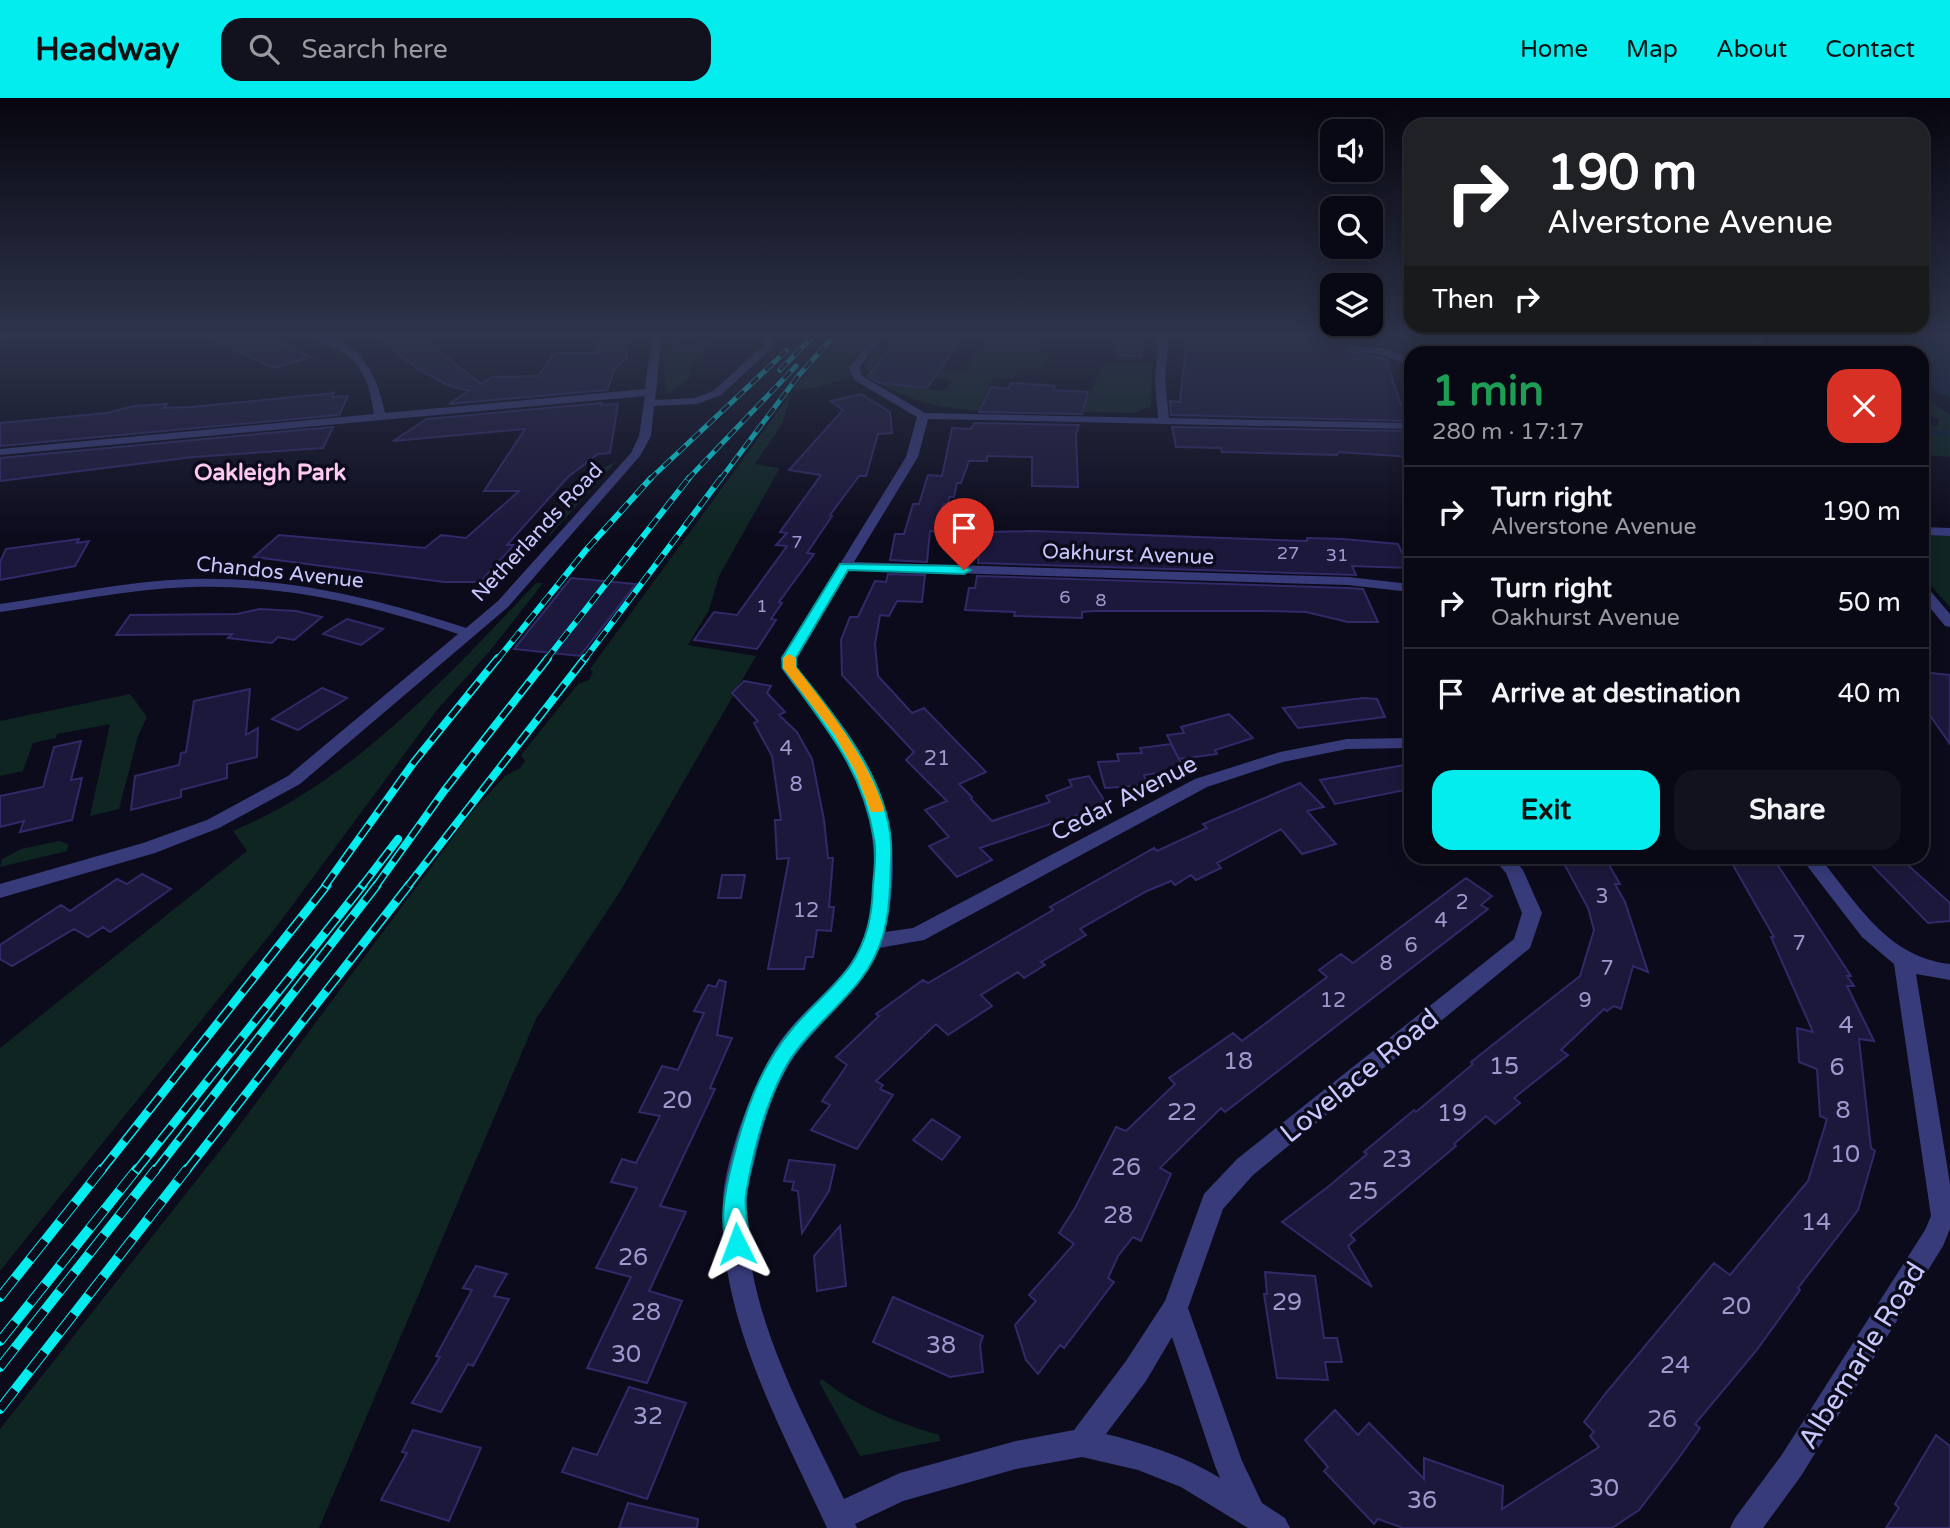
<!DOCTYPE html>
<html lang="en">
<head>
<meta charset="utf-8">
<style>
  body { margin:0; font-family:"Varela Round",sans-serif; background:#12111e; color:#f1f3f6; height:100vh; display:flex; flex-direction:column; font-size:26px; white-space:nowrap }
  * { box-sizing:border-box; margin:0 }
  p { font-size:23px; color:#999aa0 }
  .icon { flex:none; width:38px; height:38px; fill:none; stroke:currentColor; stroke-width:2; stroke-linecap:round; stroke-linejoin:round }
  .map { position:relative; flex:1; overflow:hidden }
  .sheet { position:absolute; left:1404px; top:248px; width:525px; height:518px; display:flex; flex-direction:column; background:#090815; border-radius:21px; box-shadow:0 4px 18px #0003,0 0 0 2px #292934 }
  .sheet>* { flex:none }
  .hud { position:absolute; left:1404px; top:21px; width:525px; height:214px; border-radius:21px; box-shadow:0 4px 18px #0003,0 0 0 2px #292934; background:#202124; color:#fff; overflow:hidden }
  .fabs { position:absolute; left:1320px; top:21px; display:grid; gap:14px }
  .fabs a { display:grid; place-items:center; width:63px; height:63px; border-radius:14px; background:#090815; box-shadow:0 4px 18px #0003,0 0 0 2px #292934; font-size:35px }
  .pin { position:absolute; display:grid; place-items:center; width:60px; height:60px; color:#fff; margin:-72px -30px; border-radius:50% 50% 50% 0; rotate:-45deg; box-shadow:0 0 7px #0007 }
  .pin .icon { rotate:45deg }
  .me { position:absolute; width:77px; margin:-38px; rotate:357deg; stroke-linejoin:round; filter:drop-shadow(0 0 5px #0008) }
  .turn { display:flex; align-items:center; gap:24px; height:147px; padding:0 28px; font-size:32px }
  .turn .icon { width:91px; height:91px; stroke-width:2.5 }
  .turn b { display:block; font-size:49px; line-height:60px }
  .then { display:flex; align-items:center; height:66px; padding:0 28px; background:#0003; gap:14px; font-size:26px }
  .round { display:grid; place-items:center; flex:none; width:74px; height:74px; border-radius:21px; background:#12111e }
  .summary { display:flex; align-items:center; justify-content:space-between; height:119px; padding:0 28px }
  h1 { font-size:42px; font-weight:700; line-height:52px; color:#1e9e55 }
  .cta { display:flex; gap:14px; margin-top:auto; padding:14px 28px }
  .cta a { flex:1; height:80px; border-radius:21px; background:#03ecee; color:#111; font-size:28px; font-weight:700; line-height:80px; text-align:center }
  .cta a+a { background:#12111e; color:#f1f3f6 }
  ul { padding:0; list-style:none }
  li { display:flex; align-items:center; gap:21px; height:91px; padding:0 28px; border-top:2px solid #292934 }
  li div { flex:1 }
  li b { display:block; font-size:26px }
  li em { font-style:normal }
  header { display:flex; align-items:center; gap:42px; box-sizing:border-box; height:98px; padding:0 35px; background:#03ecee; color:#111 }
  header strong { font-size:33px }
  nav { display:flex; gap:38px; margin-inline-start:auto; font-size:24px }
  .search { width:490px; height:63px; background:#12111e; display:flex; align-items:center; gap:18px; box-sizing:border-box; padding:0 24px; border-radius:21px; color:#999aa0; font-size:26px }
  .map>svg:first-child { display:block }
  .green { fill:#0e2522 }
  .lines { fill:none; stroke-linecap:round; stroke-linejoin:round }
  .stream { stroke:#091e37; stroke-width:4.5 }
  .river { fill:#091e37; fill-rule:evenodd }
  .building { fill:#1c183c; stroke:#302a68; stroke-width:2 }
  .minor { fill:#373b7a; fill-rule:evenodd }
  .rail-far4-casing { stroke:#03ecee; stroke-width:5 }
  .rail-far3-casing { stroke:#03ecee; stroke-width:6 }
  .rail-far2-casing { stroke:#03ecee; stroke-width:8 }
  .rail-far1-casing { stroke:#03ecee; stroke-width:9 }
  .rail-casing { stroke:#03ecee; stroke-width:10 }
  .rail-far4 { stroke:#0c0b1c; stroke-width:3.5; stroke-dasharray:10; stroke-linecap:butt }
  .rail-far3 { stroke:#0c0b1c; stroke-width:4.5; stroke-dasharray:12; stroke-linecap:butt }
  .rail-far2 { stroke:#0c0b1c; stroke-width:5; stroke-dasharray:15; stroke-linecap:butt }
  .rail-far1 { stroke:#0c0b1c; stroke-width:6; stroke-dasharray:19; stroke-linecap:butt }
  .rail { stroke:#0c0b1c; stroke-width:8; stroke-dasharray:24; stroke-linecap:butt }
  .route { fill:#03ecee; stroke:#02999b; stroke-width:2 }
  .slow { fill:#f59e0b }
  .labels { text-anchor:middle; stroke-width:7; stroke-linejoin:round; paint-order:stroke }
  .far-number-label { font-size:18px; fill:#9d9bce }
  .far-street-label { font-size:21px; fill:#c8c7fe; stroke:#0c0b1c }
  .number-label { font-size:21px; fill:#9d9bce }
  .far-quarter-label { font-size:23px; font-weight:bold; fill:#fec9f0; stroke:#0c0b1c }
  .street-label { font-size:24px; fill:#c8c7fe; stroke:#0c0b1c }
  .near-number-label { font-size:24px; fill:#9d9bce }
  .near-street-label { font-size:28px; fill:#c8c7fe; stroke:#0c0b1c }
</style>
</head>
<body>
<header>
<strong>Headway</strong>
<div class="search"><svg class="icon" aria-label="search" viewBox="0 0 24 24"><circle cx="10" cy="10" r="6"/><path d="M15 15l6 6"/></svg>Search here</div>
<nav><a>Home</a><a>Map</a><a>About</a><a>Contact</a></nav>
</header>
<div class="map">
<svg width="1950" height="1430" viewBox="0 0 1950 1430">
  <rect width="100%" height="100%" fill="#0c0b1c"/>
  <path class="green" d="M670 237H681L680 246 715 245 690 266 691 279 667 296 663 260Z
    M841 237 867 239 868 243 849 264V280L815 290 792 292Z
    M890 237 923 242 927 237H1048L1039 253 1048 257 1043 272 1019 270 1012 281 993 279 979 313C943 310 913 305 882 286 874 280 865 277 865 266L880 248 889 249 872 271 897 273 917 285 915 290 945 293 952 282 924 279 906 268 965 274 982 245 947 242 940 251 883 245Z
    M1913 237H1943L1950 242V300L1922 282V256L1931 247 1930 242Z
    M1104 265 1152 267 1151 308 1135 315 1081 314Z
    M792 294 782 326 755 366 779 370 777 375 719 478 709 512 688 547 756 558 621 792 536 921 319 1430H0V1331L230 1040 472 714 505 678 520 670 525 663 521 657 578 586 589 582 593 574 590 571Z
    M1922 298 1950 317V359L1927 357 1922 351V328H1937L1939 322 1922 312Z
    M616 364 552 435 546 442C566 413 581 377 616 364Z
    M1922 437 1950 438V509L1922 478Z
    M536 485H543L489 554 437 612 280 824 0 1173V950L247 753 233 733C353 683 448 578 536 485Z
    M130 596 147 619 138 638 119 711 90 718 110 626 57 636 56 640 33 645 23 673 0 678V623Z
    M59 743 68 746 67 753 0 769 2 761 21 751Z
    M822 1281C855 1308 898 1325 939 1337L940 1343 860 1358 819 1284Z"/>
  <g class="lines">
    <path class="stream" d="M1928 334 1950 336"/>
    <path class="river" d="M1950 250V267L1944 272 1950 277V298L1940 296 1922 282 1923 259Z"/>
  </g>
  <path class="building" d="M202 237 265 239 311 259 274 270Z
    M374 237H418L481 286 492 279 538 278 555 255H598L597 245 606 244 605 240 625 238 627 259 616 269 607 292 449 306 469 293 450 288 419 272Z
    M1119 237H1143L1141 258 1116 257Z
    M1187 237H1259V242L1316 244 1314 237H1378L1382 247 1352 245 1345 253 1386 261 1401 307H1410V323L1171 317 1170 303 1180 304Z
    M901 238 959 244 927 290 879 285 868 278Z
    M1011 285 1055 288 1053 292 1088 294 1082 316 979 314 991 289 1008 291Z
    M334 295 332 299 348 298 339 317 0 348V325L107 315 134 308 167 306 164 310 192 309Z
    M861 296 890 314 892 335 878 336 866 378H859L830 417 832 418 807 455 814 456 779 504 782 505 771 521 776 522 757 551 694 542 714 514 737 517 787 448 776 447 787 435 780 434 821 377 789 372 843 312 831 303Z
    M602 305 601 307 618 306 610 355 598 356 568 379 507 447H514L480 484H444L254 459 279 437 425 450 441 437 466 440 519 393H484L525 331 393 343 427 321Z
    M974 325 1079 327 1076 337 1078 389 1032 388V359L987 358V363H969L961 385H957L954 399H949L948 406H943L937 434 930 433 927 464 890 462 895 436H904L913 406H919L928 377 942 378 952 330 971 331Z
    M333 329 323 350 193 359 0 383V360Z
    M1172 329 1410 333V359L1339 354 1337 357 1222 354 1221 350 1176 349Z
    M1033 433 1307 443V440L1343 441 1398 446 1409 470 1352 468 1356 477 978 465 980 443 990 444 991 434Z
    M79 441 77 445 89 443 75 468 0 482V464L6 451Z
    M888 476 925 477 922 504 897 503 889 518 880 517 875 546 878 578 912 615 924 610 986 674 959 686 972 699 971 701 992 723 1050 704 1046 698 1072 688 1069 682 1089 678 1107 707 980 750 992 762 957 779 929 748 949 739 925 712 947 703 906 662 914 654 842 577 841 542 850 519H858L875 483 886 484Z
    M977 478 1348 490 1363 491 1378 524H1348L1306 514 1266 513H1094L1082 514V520L1014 518 1015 514 965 512 969 490H975Z
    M571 480 636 486 580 558 514 551Z
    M260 511 296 513 322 519 294 542 278 539 272 545 228 540 232 536 116 537 130 517 237 516Z
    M347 521 383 531 361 547 323 536Z
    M1922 574 1950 577V646L1922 606Z
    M744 583 771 588 767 595 785 614 779 617 797 634 812 661 824 722 828 760H833L829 809H834L831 833 817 832 813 859H806L804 871H768L789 760 777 761 775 722H781L772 658 754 625 758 623 732 595Z
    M322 590 347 600 298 632 272 621Z
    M250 591 246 637 258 630 257 659 227 666V680L181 692V699L131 712 135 678 179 667 181 655 186 654 194 603Z
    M1363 600 1377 601 1385 619 1298 630 1283 610Z
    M1229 616 1253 640 1215 652 1217 656 1179 661 1167 637 1184 635 1181 629Z
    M81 643 71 682 82 680 72 722 20 734 24 723 0 729V698L43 689 54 649Z
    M1171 646 1184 671 1144 677 1147 687 1105 690 1098 664 1119 663 1117 656 1142 655 1140 650Z
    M1410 666V691L1335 706 1320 682Z
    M1300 685 1324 709 1307 713 1336 746 1302 756 1281 731 1217 765 1221 770 1196 782 1191 777 1175 787 1171 783 1147 793 1080 831 1086 837 1041 864 1045 867 1024 880 1018 874 981 897 992 908 948 937 936 926 876 983 883 987 880 991 893 997 857 1051 811 1032 830 1007 822 1003 847 967 836 959 879 918 876 916 923 882 928 885 1053 812 1050 809 1154 750 1157 753 1207 730 1203 726Z
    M1561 760H1605L1620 786H1615L1625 804 1648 874 1633 868 1621 911 1614 908 1607 913 1604 911 1561 952 1568 957 1514 1000 1520 1005 1495 1026 1486 1018 1454 1046 1456 1048 1350 1137 1355 1142 1348 1148 1372 1189 1282 1124 1329 1088 1367 1056 1364 1054 1414 1012 1416 1014 1473 966 1471 964 1580 878 1594 832 1588 810Z
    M1729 760H1773L1851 878H1847L1854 888H1847L1874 943 1859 941 1871 1050 1875 1053 1858 1112 1798 1190 1800 1192 1756 1253 1695 1326 1700 1330 1678 1361 1639 1412 1612 1430H1403L1378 1421 1374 1426 1324 1373 1328 1369 1305 1342 1335 1312 1358 1337 1369 1325 1424 1381V1360L1503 1388 1502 1411 1599 1349 1590 1338 1594 1334 1584 1324 1605 1296 1714 1165 1730 1177 1808 1083 1827 1021 1820 1018 1817 971 1799 964 1797 930 1813 934 1771 839H1774Z
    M1865 760H1900L1950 805V823L1928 825Z
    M142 776 171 791 110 834 103 829 88 839 74 831 12 868 0 861V847L61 807 70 813 117 781 127 786Z
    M722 777H745L741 800H718Z
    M1466 780 1492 798 1481 807 1488 811 1225 1014 1221 1010 1160 1070 1171 1076 1141 1143 1133 1139 1118 1158 1108 1180 1114 1184 1064 1250 1060 1247 1038 1276 1026 1262 1015 1227 1036 1203 1029 1197 1074 1146 1059 1135 1075 1110 1116 1029 1126 1033 1175 986 1169 980 1233 935 1242 943 1327 879 1319 872 1341 856 1353 865Z
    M719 882 726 884 717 937 732 940 710 990 715 991 660 1108 686 1114 649 1193 682 1203 647 1285 587 1270 631 1179 596 1170 637 1090 611 1084 622 1061 636 1065 660 1018 639 1014 662 968 678 972 704 915 694 913 708 887 716 889Z
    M932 1021 960 1039 942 1062 913 1042Z
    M789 1062 835 1067 829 1093 802 1135 798 1093 792 1092 794 1084 784 1083Z
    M840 1128 846 1188 817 1193 814 1158Z
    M476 1168 507 1176 494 1198 509 1201 473 1268 468 1266 441 1314 412 1305 440 1259 436 1258 472 1192 463 1190Z
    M1265 1174 1315 1178 1324 1240H1337L1342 1264H1325L1328 1282 1277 1280 1264 1196H1267Z
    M893 1199 983 1238 980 1247 983 1274 950 1279 873 1244Z
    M629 1289 686 1305 647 1401 562 1374 573 1350 597 1357Z
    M413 1332 481 1350 449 1423 381 1402 407 1355 402 1354Z
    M1936 1337 1950 1348V1430H1886L1899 1410 1895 1406Z
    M628 1405 698 1421 697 1430H619Z"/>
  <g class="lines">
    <path class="minor" d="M0 237H24L0 242Z
      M307 237C356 237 376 271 385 315L645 291 652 237H662L655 302 695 300 713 293 765 246 760 237H770L775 247 721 297 697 306 654 308 651 338 640 358 508 509 300 686 219 730 155 755 0 800V786L143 745 207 722 288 678 458 536C372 507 283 486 191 489 127 491 63 505 0 514V506C63 497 126 483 190 481 284 478 377 500 466 530L498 503 631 355 639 338 645 298 0 357V351L374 316C370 289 364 265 337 251 327 246 316 243 307 237Z
      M874 237H883L859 270 862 278 925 315 1158 320 1155 282 1159 237H1169L1165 282 1169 320 1410 325V331L928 321 918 359 854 464 1348 479 1410 486V494L1348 487 849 472 796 560 797 570C866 661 912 712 885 834L913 830 1195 681 1280 654 1347 641 1410 640V650L1347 651 1283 664 1207 689 924 842 879 850C859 899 811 927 786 972 772 997 764 1025 757 1052 754 1068 748 1083 747 1099 741 1206 799 1307 844 1401L900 1375 1016 1343 1074 1332 1126 1263 1165 1203 1204 1096 1237 1061 1514 841 1522 815 1506 775 1493 760H1513L1523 772 1542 815 1530 850 1253 1077 1223 1111 1188 1210 1242 1363 1262 1405 1285 1420 1290 1430H1248L1181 1389 1138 1372 1082 1359 1016 1371 903 1403 855 1426 857 1430H827C780 1327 716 1216 723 1100 726 1057 756 977 781 942 802 913 832 892 852 863 883 818 879 721 854 674 835 636 806 605 781 570L782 560 906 359 917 319 854 282 849 270ZM1172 1239 1215 1368 1220 1380C1185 1358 1145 1346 1106 1336L1146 1283Z
      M1753 237H1763L1760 256H1750Z
      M1352 248 1382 250 1410 261V267L1380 256 1349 253 1347 251Z
      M1577 253 1608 256H1572Z
      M1615 253H1676L1681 256H1610Z
      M1922 429 1950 430V438L1922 437Z
      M1922 488 1927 489 1950 516V529L1945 528 1922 500Z
      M1801 760H1820C1857 805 1887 859 1950 866V882L1916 876 1950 1086V1131L1943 1148 1801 1378 1763 1430H1730L1735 1420 1781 1358 1925 1132 1931 1118 1894 866 1862 839Z"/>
    <g class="rail-far4-casing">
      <path id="rail-far4" d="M780 272 814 237
        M649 382 786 253
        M687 382 796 268
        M720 382 799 277 835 237"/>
    </g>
    <g class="rail-far3-casing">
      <path id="rail-far3" d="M497 562 586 452 651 380
        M546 562 689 380
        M584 562 721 380"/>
    </g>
    <g class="rail-far2-casing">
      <path id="rail-far2" d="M325 788 414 664 498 560
        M362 788 398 741
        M376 788 444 693 548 560
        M408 788 585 560"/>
    </g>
    <g class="rail-far1-casing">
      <path id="rail-far1" d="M101 1073 327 787
        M136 1073 363 787
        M155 1073 377 787
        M186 1073 409 787"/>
    </g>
    <g class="rail-casing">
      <path id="rail" d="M0 1199 102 1071
        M0 1243 137 1071
        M0 1269 156 1071
        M0 1311 187 1071"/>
    </g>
    <use href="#rail-far4" class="rail-far4"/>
    <use href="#rail-far3" class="rail-far3"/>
    <use href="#rail-far2" class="rail-far2"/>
    <use href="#rail-far1" class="rail-far1"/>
    <use href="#rail" class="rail"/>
  </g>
  <linearGradient id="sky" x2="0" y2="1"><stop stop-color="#07060f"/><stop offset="0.54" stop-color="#2e344b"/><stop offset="1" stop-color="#2e344b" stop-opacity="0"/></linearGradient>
  <rect width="1950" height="438" fill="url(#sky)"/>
  <path class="route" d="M840 466 964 468 971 472 964 476 848 472 796 560V569C836 620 886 677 891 744 892 758 890 773 890 787 889 822 883 852 861 881 837 913 801 938 783 974 764 1011 753 1054 746 1096 743 1115 753 1135 745 1153L737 1156 729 1153C718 1126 725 1092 732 1065 744 1016 759 970 792 931 810 909 833 891 850 868 867 843 872 818 873 788 874 773 877 756 874 741 862 668 823 627 783 570L782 560Z"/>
  <path class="slow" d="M789 556 796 560V569C832 615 864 656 884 710L882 714H871L855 673 834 636 783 570V560Z"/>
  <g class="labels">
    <g class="far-number-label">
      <text x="797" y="450">7</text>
      <text x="1288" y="461">27</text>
      <text x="1337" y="463">31</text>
      <text x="1065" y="505">6</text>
      <text x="1101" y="508">8</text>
      <text x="762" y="514">1</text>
    </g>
    <g class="far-street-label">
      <text transform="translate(537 434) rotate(-47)" y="7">Netherlands Road</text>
      <text transform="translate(1128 456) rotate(2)" y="7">Oakhurst Avenue</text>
      <text transform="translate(280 474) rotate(6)" y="7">Chandos Avenue</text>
    </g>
    <g class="number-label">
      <text x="786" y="657">4</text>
      <text x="937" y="667">21</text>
      <text x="796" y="693">8</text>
      <text x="1602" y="805">3</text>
      <text x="1462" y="811">2</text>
      <text x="806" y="819">12</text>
      <text x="1441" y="829">4</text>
      <text x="1799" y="852">7</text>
      <text x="1411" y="854">6</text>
      <text x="1386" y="872">8</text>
      <text x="1607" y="877">7</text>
      <text x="1333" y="909">12</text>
      <text x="1585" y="909">9</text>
    </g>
    <g class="far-quarter-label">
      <text x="270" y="382">Oakleigh Park</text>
    </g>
    <g class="street-label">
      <text transform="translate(1124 700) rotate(-27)" y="8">Cedar Avenue</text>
    </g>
    <g class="near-number-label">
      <text x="1846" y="935">4</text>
      <text x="1238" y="971">18</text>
      <text x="1504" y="976">15</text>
      <text x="1837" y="977">6</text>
      <text x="677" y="1010">20</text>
      <text x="1843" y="1020">8</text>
      <text x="1182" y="1022">22</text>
      <text x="1452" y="1023">19</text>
      <text x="1845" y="1064">10</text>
      <text x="1397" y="1069">23</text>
      <text x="1126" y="1077">26</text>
      <text x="1363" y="1101">25</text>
      <text x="1118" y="1125">28</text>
      <text x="1816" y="1132">14</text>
      <text x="633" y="1167">26</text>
      <text x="1287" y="1212">29</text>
      <text x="1736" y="1216">20</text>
      <text x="646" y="1222">28</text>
      <text x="941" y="1255">38</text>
      <text x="626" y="1264">30</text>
      <text x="1675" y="1275">24</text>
      <text x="648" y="1326">32</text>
      <text x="1662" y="1329">26</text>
      <text x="1604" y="1398">30</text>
      <text x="1422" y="1410">36</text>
    </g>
    <g class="near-street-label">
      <text transform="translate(1359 977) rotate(-39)" y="10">Lovelace Road</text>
      <text transform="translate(1861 1257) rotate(-58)" y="10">Albemarle Road</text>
    </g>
  </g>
</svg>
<div class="fabs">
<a><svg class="icon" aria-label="sound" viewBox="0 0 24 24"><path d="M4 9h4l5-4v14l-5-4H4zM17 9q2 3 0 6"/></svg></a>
<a><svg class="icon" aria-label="search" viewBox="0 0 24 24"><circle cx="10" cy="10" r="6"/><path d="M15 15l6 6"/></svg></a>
<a><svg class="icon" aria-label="layers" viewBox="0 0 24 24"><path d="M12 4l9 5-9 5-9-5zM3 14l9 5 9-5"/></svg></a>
</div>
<div class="pin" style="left:964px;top:472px;background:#d93025"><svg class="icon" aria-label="arrive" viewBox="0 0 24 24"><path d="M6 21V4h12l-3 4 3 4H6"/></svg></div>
<svg class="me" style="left:737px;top:1146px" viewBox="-20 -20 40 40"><path d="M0-17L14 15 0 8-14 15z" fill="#03ecee" stroke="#fff" stroke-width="4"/></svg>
<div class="hud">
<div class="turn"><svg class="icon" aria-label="right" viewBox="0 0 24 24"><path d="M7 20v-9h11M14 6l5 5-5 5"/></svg><div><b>190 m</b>Alverstone Avenue</div></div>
<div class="then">Then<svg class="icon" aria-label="right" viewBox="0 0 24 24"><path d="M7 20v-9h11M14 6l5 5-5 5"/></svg></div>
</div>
<section class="sheet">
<div class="summary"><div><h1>1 min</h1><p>280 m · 17:17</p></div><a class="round" style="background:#d93025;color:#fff"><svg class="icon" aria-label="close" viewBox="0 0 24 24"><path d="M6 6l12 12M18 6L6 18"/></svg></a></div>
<ul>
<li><svg class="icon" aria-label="right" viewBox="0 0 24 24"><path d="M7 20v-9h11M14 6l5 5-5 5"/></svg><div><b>Turn right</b><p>Alverstone Avenue</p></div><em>190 m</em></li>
<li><svg class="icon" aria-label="right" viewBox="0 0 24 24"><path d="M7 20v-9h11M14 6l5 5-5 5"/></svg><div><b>Turn right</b><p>Oakhurst Avenue</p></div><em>50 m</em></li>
<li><svg class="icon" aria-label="arrive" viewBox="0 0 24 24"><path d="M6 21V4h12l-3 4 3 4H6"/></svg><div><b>Arrive at destination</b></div><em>40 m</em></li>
</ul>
<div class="cta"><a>Exit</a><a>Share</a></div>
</section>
</div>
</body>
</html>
